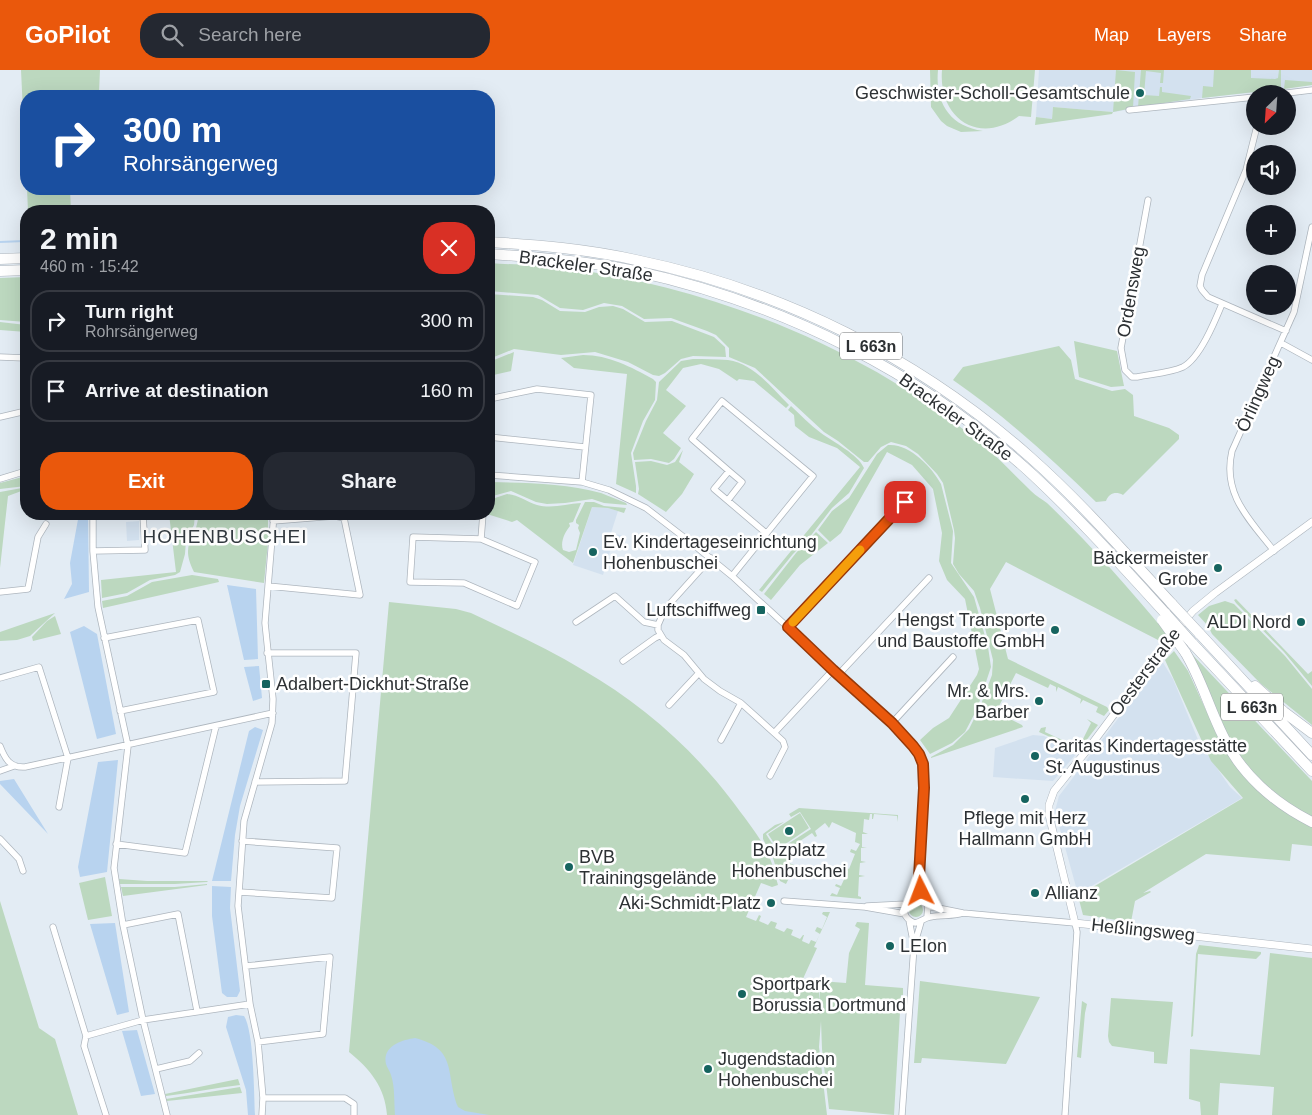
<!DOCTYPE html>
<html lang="en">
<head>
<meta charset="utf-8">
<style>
  body { margin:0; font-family:Helvetica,sans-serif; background:#242831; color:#f1f3f6; height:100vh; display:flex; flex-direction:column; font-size:19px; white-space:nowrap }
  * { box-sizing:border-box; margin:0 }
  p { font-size:16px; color:#9ea1a6 }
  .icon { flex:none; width:28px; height:28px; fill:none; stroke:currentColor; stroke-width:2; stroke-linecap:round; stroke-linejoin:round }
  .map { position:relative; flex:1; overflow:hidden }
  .sheet { position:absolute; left:20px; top:135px; width:475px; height:315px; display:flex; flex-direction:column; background:#171b24; border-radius:20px; box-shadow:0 5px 20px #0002 }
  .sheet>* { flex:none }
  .guide { position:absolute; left:20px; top:20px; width:475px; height:105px; border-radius:20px; box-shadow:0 5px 20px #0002; background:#1a4fa0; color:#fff; overflow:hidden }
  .needle { width:32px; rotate:205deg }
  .fabs { position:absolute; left:1246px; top:15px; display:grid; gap:10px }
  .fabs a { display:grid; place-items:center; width:50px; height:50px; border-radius:50%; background:#171b24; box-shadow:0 5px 20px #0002; font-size:25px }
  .pin { position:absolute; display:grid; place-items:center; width:42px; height:42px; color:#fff; margin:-21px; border-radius:10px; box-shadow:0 2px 8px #0006 }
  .me { position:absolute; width:55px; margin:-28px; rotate:357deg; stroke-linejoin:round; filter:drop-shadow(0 0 4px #0008) }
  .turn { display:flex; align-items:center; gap:18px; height:105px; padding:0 20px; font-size:22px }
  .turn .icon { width:65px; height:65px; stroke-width:2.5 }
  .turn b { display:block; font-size:35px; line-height:42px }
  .round { display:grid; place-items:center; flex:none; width:52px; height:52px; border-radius:20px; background:#242831 }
  .summary { display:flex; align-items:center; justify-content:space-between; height:85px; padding:0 20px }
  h1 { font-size:30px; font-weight:800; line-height:38px }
  .button { display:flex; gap:10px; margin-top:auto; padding:10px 20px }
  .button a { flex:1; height:58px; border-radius:20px; background:#ea580c; color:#fff; font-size:20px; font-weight:800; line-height:58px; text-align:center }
  .button a+a { background:#242831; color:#f1f3f6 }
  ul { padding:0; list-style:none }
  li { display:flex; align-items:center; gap:15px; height:62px; margin:0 10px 8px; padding:0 10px; border:2px solid #363941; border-radius:20px }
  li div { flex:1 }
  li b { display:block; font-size:19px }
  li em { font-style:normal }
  header { display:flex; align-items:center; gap:30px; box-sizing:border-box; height:70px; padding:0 25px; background:#ea580c; color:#fff }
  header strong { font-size:24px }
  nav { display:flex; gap:28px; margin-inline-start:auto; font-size:18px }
  .search { width:350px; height:45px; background:#242831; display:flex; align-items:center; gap:12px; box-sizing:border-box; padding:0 18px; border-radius:20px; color:#9ea1a6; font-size:19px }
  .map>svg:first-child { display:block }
  .built { fill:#d3e1ef }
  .green { fill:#bcd8bf }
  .water { fill:#b8d3ef }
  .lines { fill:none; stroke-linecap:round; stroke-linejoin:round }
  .stream { stroke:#b8d3ef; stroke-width:2 }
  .minor-casing { stroke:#aeb6be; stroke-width:7 }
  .tertiary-casing { stroke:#aeb6be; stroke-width:8 }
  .trunk-casing { stroke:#aeb6be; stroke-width:11 }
  .minor { stroke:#fff; stroke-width:5.5 }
  .tertiary { stroke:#fff; stroke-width:7 }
  .trunk { stroke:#fff; stroke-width:10 }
  .trunk-bridge-casing { stroke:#aeb6be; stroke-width:11; stroke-linecap:butt }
  .trunk-bridge { stroke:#fff; stroke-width:10 }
  .route-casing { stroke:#983908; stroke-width:12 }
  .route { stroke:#ea580c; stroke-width:9 }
  .slow { stroke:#f59e0b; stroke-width:9 }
  .poi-dot { fill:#16645f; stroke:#fff; stroke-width:2 }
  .labels { text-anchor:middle; stroke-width:5; stroke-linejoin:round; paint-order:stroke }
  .shield { fill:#fff; stroke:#6c6f71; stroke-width:1 }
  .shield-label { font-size:16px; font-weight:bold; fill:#2d3134 }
  .poi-label { font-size:18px; fill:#2d3134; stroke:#fff; text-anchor:start }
  .street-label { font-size:18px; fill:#2d3134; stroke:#fff }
  .neighbourhood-label { font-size:19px; letter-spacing:1px; fill:#333a40; stroke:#fff }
</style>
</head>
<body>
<header>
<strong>GoPilot</strong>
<div class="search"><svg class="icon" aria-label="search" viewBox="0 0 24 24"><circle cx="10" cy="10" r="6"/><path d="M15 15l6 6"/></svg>Search here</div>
<nav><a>Map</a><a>Layers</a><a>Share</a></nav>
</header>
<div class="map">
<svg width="1312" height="1045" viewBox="0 0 1312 1045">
  <rect width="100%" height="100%" fill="#e3ecf4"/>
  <path class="built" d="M1039 0H1312V15L1202 28 1113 42 1053 37 1052 49 1036 47Z
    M592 437 608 438 618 441 611 463 624 466 623 470 614 468 603 505 573 495Z
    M139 451V470L127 471 126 452Z
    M1162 591 1173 609 1199 672 1230 717 1242 728 1078 824 1055 741 1059 726Z
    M1033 665 1044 666 1077 683 1053 711 993 707 995 678Z"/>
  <path class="green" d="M21 0H100L99 22 67 24 66 26H26V105Z
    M930 0H938C935 32 949 56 983 61L961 62 947 56 941 51 931 37Z
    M942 0H1035L1031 47 1019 46C979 76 938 48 942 0Z
    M1116 0 1135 2 1133 38 1113 42 1112 44 1035 55 1036 47 1052 49 1053 37 1113 42Z
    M1141 0H1164L1163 13H1160L1161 3 1146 1 1144 25 1159 26 1160 17H1162V22L1191 26 1190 29 1138 37Z
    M1214 0H1251V8L1275 9 1278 8 1279 0H1281V19L1202 28 1203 16 1213 17Z
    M1285 10 1312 12V15L1284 19Z
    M27 119H70L71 141H28Z
    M489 193C514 195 540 194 565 198 715 218 864 278 982 374 999 388 1014 405 1031 421 1036 426 1042 429 1047 433 1089 473 1129 518 1166 563L1160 571 1006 492 990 519 1008 589 1107 637 1109 640 1104 646 1096 642 1098 637 1083 630 1080 634 1081 629 1058 617 1056 622V617L1050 614 1048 618 1016 603 996 642 1022 655 1023 657 931 688V687L953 675 969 659 980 637 992 605 993 590 980 538 974 521 959 504 953 494 955 468 954 460 943 413 937 404 918 384 906 376 891 372 881 377 868 392H864L838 371 824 362 755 298 729 287V278L716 265 707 261 671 248 644 249 622 236 604 233 583 240 560 238 538 225 489 221Z
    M26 207V252L0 250V208Z
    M489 224 533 227 542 230 560 241 585 242 599 237 613 236 623 239 645 252 672 251 714 267 725 277 726 287 693 286 681 289 665 303 659 306 653 305 628 292 595 282 561 285 514 279 489 289Z
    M0 252 26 255V262L0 260Z
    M1074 271 1117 281 1124 316 1111 317 1079 307Z
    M1059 276 1071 290 1075 309 1112 321 1125 319 1133 325 1134 346 1169 358 1179 365V369L1123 425C1116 421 1109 423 1106 431L1096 432C1051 388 1005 346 953 310L963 297Z
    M514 282 511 301 489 306V292Z
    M583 285C609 285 631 297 653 309L656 312 655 330 643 351 631 383 636 416V423L616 414 627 304 574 298 561 288Z
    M693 289C704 289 716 289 728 290 754 294 771 317 789 335L786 338 754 311 739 309 737 311 719 299 701 294 683 298 666 320 686 336 663 363 681 378 674 389 669 393 651 389 634 390 633 383 646 351 657 330 659 312 681 291Z
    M791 336C801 345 810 355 821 363 833 372 858 384 864 398L849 423 832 438 809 468 793 484 762 522 759 520 860 397 837 378 809 367 795 356 794 345 788 340Z
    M888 375C909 373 932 397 941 414L953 461 951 493 974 527 988 577 991 597 977 639 965 662 952 673 930 684 920 670 933 658 949 648 977 605 979 599 965 529 947 510 939 491 942 463 933 419 912 395 887 382 841 463 830 472 818 460 832 441 849 428 877 384Z
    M683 380 679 392 694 404 682 424 666 442 638 424 639 419 635 392 651 391 667 395 675 392Z
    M26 406V416L0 419V413Z
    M491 412C528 413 565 413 601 423 609 426 618 430 626 433L627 435 604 433 592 429 565 433 547 434 536 432 511 421 489 427V413Z
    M22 418H26V421L24 420 8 426 0 498V422Z
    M507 424C518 425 527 432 537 435 552 439 566 434 581 433L573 452 569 453 570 456C565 462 560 472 563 480L569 482 576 480 580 463 578 458 579 455 576 453V450L585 432H594L604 436 626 438 624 443 608 438 592 437 573 493 517 450 512 452 487 444H489V430Z
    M169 444H195L194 455 186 470 185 484 180 502 175 505 150 510 127 523 102 528 101 510 176 502Z
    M198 444H268V459L266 458 265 462H269L264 513 194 502C178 471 199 468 198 444Z
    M816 462 828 473 800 495 771 530 764 524 796 483Z
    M192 505 218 509 219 512 103 538 102 531 127 526 152 512Z
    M1236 529 1308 604 1312 601V616L1284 582 1236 533 1234 530Z
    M1225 531 1234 534 1285 586 1312 619V655L1260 613 1212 564 1208 556 1198 545 1209 536Z
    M389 532 456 539 471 543C509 561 547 578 583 600 641 633 693 679 733 732 744 747 762 769 769 786 773 795 775 805 778 815L772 817 761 813 746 847 756 851 759 845 761 846 759 851 768 855 771 851 777 853 775 858 784 862 787 858 793 860 791 865 800 869 803 865H804L802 871 809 874 811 870 816 872 820 864 815 861 817 857 822 859 827 847 822 844 823 842H830L814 877 817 878 802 911 819 919 820 934V911L846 913 849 883 860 859 855 856 857 852 869 853 865 915 903 918V925H901L894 1045 829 1039 822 979 821 951 819 977 827 1045H387C385 1017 370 999 349 982Z
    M55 543 30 566 17 570 0 571V562Z
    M55 546 61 564 33 571 32 567 47 551Z
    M1174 581 1188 601 1221 673 1238 699 1274 734 1312 756V776L1292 774 1290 791 1206 784 1143 823 1150 821 1151 822 1135 831 1131 852 1083 845 1078 826 1243 728 1211 691 1165 590Z
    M1190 582 1312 711V748L1287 735 1255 707 1232 674Z
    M1087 649 1098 655 1079 680 1039 662 1041 658 1046 657 1045 662 1073 675 1076 671 1081 673 1091 653Z
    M799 738 898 745V752L897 746 874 744 873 749H872V744H870L869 750 864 749 863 762 868 764H862V777H867L861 778V791L866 792 860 793 859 805 865 806 859 807 858 826 861 827V829L830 826 832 823 837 825 840 818 835 816 836 814 841 816 848 801 843 799 844 796 849 799 855 784 850 782 851 779 856 781 860 774 855 772 856 763 832 752 829 758 825 753 815 761 817 766 815 767 812 763 800 771 803 776 801 781 796 779 789 793 794 795 793 798 788 795 784 805 789 808 786 814 780 811 773 788 763 769V764L775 755 784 752 766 764 777 781 811 759 800 742 791 747 789 744Z
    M800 743 809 758 778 779 768 764Z
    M105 807 112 846 88 850 79 813Z
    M119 809 147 811H208L207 812 175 814H120Z
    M207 814V815L123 826 121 817H175Z
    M0 831 39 958 55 969 78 1045H0Z
    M909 840a7 7 0 1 1 14 0a7 7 0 1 1-14 0Z
    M1199 875 1261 882V884L1256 889 1198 884 1193 966 1191 967 1196 884Z
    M1270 883 1312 888V1045H1272L1274 1017 1220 1013 1218 1045H1201L1200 1032 1189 1029 1190 979 1260 985Z
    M920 911 1040 927 1006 994 922 988 921 993H914Z
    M1111 928 1173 932 1167 994 1154 993V982L1112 976 1109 972 1108 966Z
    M1082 931 1087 934 1085 943 1081 988 1077 987Z
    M238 1009 240 1015C215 1018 190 1023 166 1026L165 1024Z
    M240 1017 242 1023 167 1031 166 1029Z"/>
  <path class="water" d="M79 444H88L89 522 64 529 72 514 70 493Z
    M227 515 256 519 258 589 244 590Z
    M84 556 97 564 116 664 97 669 70 562Z
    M259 596 262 628 253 631 244 597Z
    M255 657 263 660 240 736 235 765 231 811H212L249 661Z
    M118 690 107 802 80 807 78 797 98 692Z
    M14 709 48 764 0 714V711Z
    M212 816 231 817 230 838 240 921 237 927H227L222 923 212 846Z
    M115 853 129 942 117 945 90 854Z
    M236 945 244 946C254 961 254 1025 255 1045H248L246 1020 226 957 228 947Z
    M137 960 155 1024 141 1026 122 961Z
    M415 968C458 979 445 1003 458 1037L465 1041 489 1045H395C394 1033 395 1016 391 1005 390 1001 387 998 386 994 382 976 402 970 415 968Z"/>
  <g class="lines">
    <path class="stream" d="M0 172 25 171"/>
    <g class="minor-casing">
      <path id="minor" d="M1279 24 1312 20
        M1129 40 1255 27
        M1257 56 1246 100 1202 205 1200 216 1202 220 1208 227 1286 261
        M1148 130 1121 278 1125 300 1132 307H1137C1151 304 1170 303 1183 297 1200 288 1215 251 1222 234
        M1281 273 1312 290
        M0 287 26 288
        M489 329 537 319 591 325 582 412
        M0 347 26 341
        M489 367 585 377
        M489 405 582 412 609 420 646 438 694 475 732 506 892 653 913 675 923 694 924 718 919 807 923 830
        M0 409 26 401
        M728 430 742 412 729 401
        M93 444V481L98 537 128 676 114 798 123 855 143 950 167 1045
        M413 467 481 469 535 492 517 536 464 513 410 512Z
        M481 469 483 444
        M93 481 145 480 143 444
        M1274 481C1249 449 1222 424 1232 381L1294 242 1312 157
        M711 488 665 539 658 555V560L664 570 684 585 704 609 720 621 741 633 783 671 785 677 770 706
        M732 506 813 406 722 331 692 369 729 401 714 419 766 463
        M268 516 360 525 344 448 335 446 273 451
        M0 522 28 519 38 467 46 454
        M576 552 615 526 644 552 658 555
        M788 557 905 432
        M104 568 198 550 214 622 120 641
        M623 591 655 568 661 565
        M838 605 929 508
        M0 608 39 597 68 688 59 737
        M669 635 698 604
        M892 653 953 587
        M775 662 833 600
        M721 670 741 633
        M0 676C5 689 10 698 25 697L273 643
        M0 701 14 696
        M255 712 345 711 356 583H267
        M0 769 19 789 23 801
        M116 774 185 783 216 656
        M239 822 332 828 337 778 242 771
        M911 829 916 812 919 807
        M784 831 865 837 905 844
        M867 836 906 834
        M928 836 963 843 1075 853 1077 862 1065 1045
        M927 847 928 836C915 814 890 844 915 853 921 852 924 848 930 847 941 844 953 847 963 843
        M909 850 914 876
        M123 855 178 844 197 941
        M53 857 86 966 84 976 106 1045
        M246 896 330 887 323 964 258 972
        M86 966 143 950 250 934
        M156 999 190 991 199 983
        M263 1028H345L354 1034V1045
        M262 1045 263 1028 258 972 250 934 238 836 244 751 272 653 273 629 265 553 274 444
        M902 1045 914 876 921 852"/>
    </g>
    <g class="tertiary-casing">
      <path id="tertiary" d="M1312 452 1215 523 1193 541 1177 560 1091 675 1054 721 1049 735V745L1075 853 1312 879"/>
    </g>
    <g class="trunk-casing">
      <path id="trunk" d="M489 172C538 175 587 179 636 190 782 220 919 288 1030 387 1081 432 1126 484 1172 534
        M489 184C538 187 587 191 635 201 782 233 923 303 1034 406 1080 449 1123 497 1166 544
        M0 189 26 188
        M0 201 26 200
        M1199 563 1312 685
        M1192 573 1312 701
        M1185 582C1201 608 1209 638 1223 666 1241 704 1274 733 1312 752
        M1255 616 1284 642 1312 663"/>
    </g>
    <use href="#minor" class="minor"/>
    <use href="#tertiary" class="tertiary"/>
    <use href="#trunk" class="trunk"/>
    <g class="trunk-bridge-casing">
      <path id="trunk-bridge" d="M1172 534 1199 563
        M1166 544 1192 573
        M1162 550 1185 582"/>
    </g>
    <use href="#trunk-bridge" class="trunk-bridge"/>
  </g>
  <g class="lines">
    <g class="route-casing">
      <path id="route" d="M905 432 788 557 833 600 892 653 913 676 919 684 923 694 924 718 919 807 921 821"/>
    </g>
    <use href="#route" class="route"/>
    <path class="slow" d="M793 552 860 480"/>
  </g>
  <g class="poi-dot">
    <circle cx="1140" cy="23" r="5"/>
    <circle cx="593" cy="482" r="5"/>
    <circle cx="1218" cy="498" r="5"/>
    <rect x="756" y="535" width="10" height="10" rx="2.5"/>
    <circle cx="1301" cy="552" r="5"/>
    <circle cx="1055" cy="560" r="5"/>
    <rect x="261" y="609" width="10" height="10" rx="2.5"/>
    <circle cx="1039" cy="631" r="5"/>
    <circle cx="1035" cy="686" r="5"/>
    <circle cx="1025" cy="729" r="5"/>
    <circle cx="789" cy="761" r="5"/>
    <circle cx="569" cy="797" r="5"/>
    <circle cx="1035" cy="823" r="5"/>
    <circle cx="771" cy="833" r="5"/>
    <circle cx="890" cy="876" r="5"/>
    <circle cx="742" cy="924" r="5"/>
    <circle cx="708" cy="999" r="5"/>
  </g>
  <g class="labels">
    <g class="shield">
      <rect x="840" y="262.5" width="62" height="27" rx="4"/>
      <rect x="1221" y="623.5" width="62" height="27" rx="4"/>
    </g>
    <g class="shield-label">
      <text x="871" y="282">L 663n</text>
      <text x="1252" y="643">L 663n</text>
    </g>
    <g class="poi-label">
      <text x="1130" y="29" text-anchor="end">Geschwister-Scholl-Gesamtschule</text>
      <text x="603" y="478">Ev. Kindertageseinrichtung<tspan x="603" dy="21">Hohenbuschei</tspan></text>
      <text x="1208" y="494" text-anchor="end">Bäckermeister<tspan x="1208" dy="21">Grobe</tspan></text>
      <text x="751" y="546" text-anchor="end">Luftschiffweg</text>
      <text x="1045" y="556" text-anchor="end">Hengst Transporte<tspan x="1045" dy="21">und Baustoffe GmbH</tspan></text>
      <text x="1291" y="558" text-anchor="end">ALDI Nord</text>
      <text x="276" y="620">Adalbert-Dickhut-Straße</text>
      <text x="1029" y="627" text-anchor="end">Mr. &amp; Mrs.<tspan x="1029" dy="21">Barber</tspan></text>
      <text x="1045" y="682">Caritas Kindertagesstätte<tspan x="1045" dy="21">St. Augustinus</tspan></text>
      <text x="1025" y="754" text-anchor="middle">Pflege mit Herz<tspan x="1025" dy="21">Hallmann GmbH</tspan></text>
      <text x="789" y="786" text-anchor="middle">Bolzplatz<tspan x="789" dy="21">Hohenbuschei</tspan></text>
      <text x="579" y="793">BVB<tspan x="579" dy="21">Trainingsgelände</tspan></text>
      <text x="1045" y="829">Allianz</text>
      <text x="761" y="839" text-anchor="end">Aki-Schmidt-Platz</text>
      <text x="900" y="882">LEIon</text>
      <text x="752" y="920">Sportpark<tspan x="752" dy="21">Borussia Dortmund</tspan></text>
      <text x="718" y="995">Jugendstadion<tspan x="718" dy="21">Hohenbuschei</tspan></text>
    </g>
    <g class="street-label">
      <text transform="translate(586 196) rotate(8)" y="6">Brackeler Straße</text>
      <text transform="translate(1131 222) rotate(-80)" y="6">Ordensweg</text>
      <text transform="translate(1258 324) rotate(-66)" y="6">Örlingweg</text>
      <text transform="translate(956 347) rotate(36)" y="6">Brackeler Straße</text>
      <text transform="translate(1145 602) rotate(-53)" y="6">Oesterstraße</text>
      <text transform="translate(1143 860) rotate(6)" y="6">Heßlingsweg</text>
    </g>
    <g class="neighbourhood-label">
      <text x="225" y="473">HOHENBUSCHEI</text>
    </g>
  </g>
</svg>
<div class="fabs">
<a><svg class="needle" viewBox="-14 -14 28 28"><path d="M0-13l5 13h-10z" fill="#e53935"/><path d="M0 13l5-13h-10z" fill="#9ea1a6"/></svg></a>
<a><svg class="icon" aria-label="sound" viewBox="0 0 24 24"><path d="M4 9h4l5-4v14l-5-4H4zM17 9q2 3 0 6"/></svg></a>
<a>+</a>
<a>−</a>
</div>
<div class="pin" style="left:905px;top:432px;background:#d93025"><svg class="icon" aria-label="arrive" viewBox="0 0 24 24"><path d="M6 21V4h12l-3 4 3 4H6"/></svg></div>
<svg class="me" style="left:921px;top:821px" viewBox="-20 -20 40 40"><path d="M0-17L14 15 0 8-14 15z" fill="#ea580c" stroke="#fff" stroke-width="4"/></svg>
<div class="guide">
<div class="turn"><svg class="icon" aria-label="right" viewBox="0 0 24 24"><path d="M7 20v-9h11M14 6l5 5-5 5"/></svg><div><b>300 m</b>Rohrsängerweg</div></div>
</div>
<section class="sheet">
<div class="summary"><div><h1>2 min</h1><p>460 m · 15:42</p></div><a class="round" style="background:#d93025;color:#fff"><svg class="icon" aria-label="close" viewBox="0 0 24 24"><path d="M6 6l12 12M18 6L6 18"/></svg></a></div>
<ul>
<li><svg class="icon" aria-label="right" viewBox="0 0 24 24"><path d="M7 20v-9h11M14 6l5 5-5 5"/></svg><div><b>Turn right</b><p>Rohrsängerweg</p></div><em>300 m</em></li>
<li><svg class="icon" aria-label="arrive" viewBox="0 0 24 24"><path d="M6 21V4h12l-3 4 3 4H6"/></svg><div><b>Arrive at destination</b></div><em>160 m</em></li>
</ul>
<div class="button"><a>Exit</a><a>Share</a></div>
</section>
</div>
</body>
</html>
